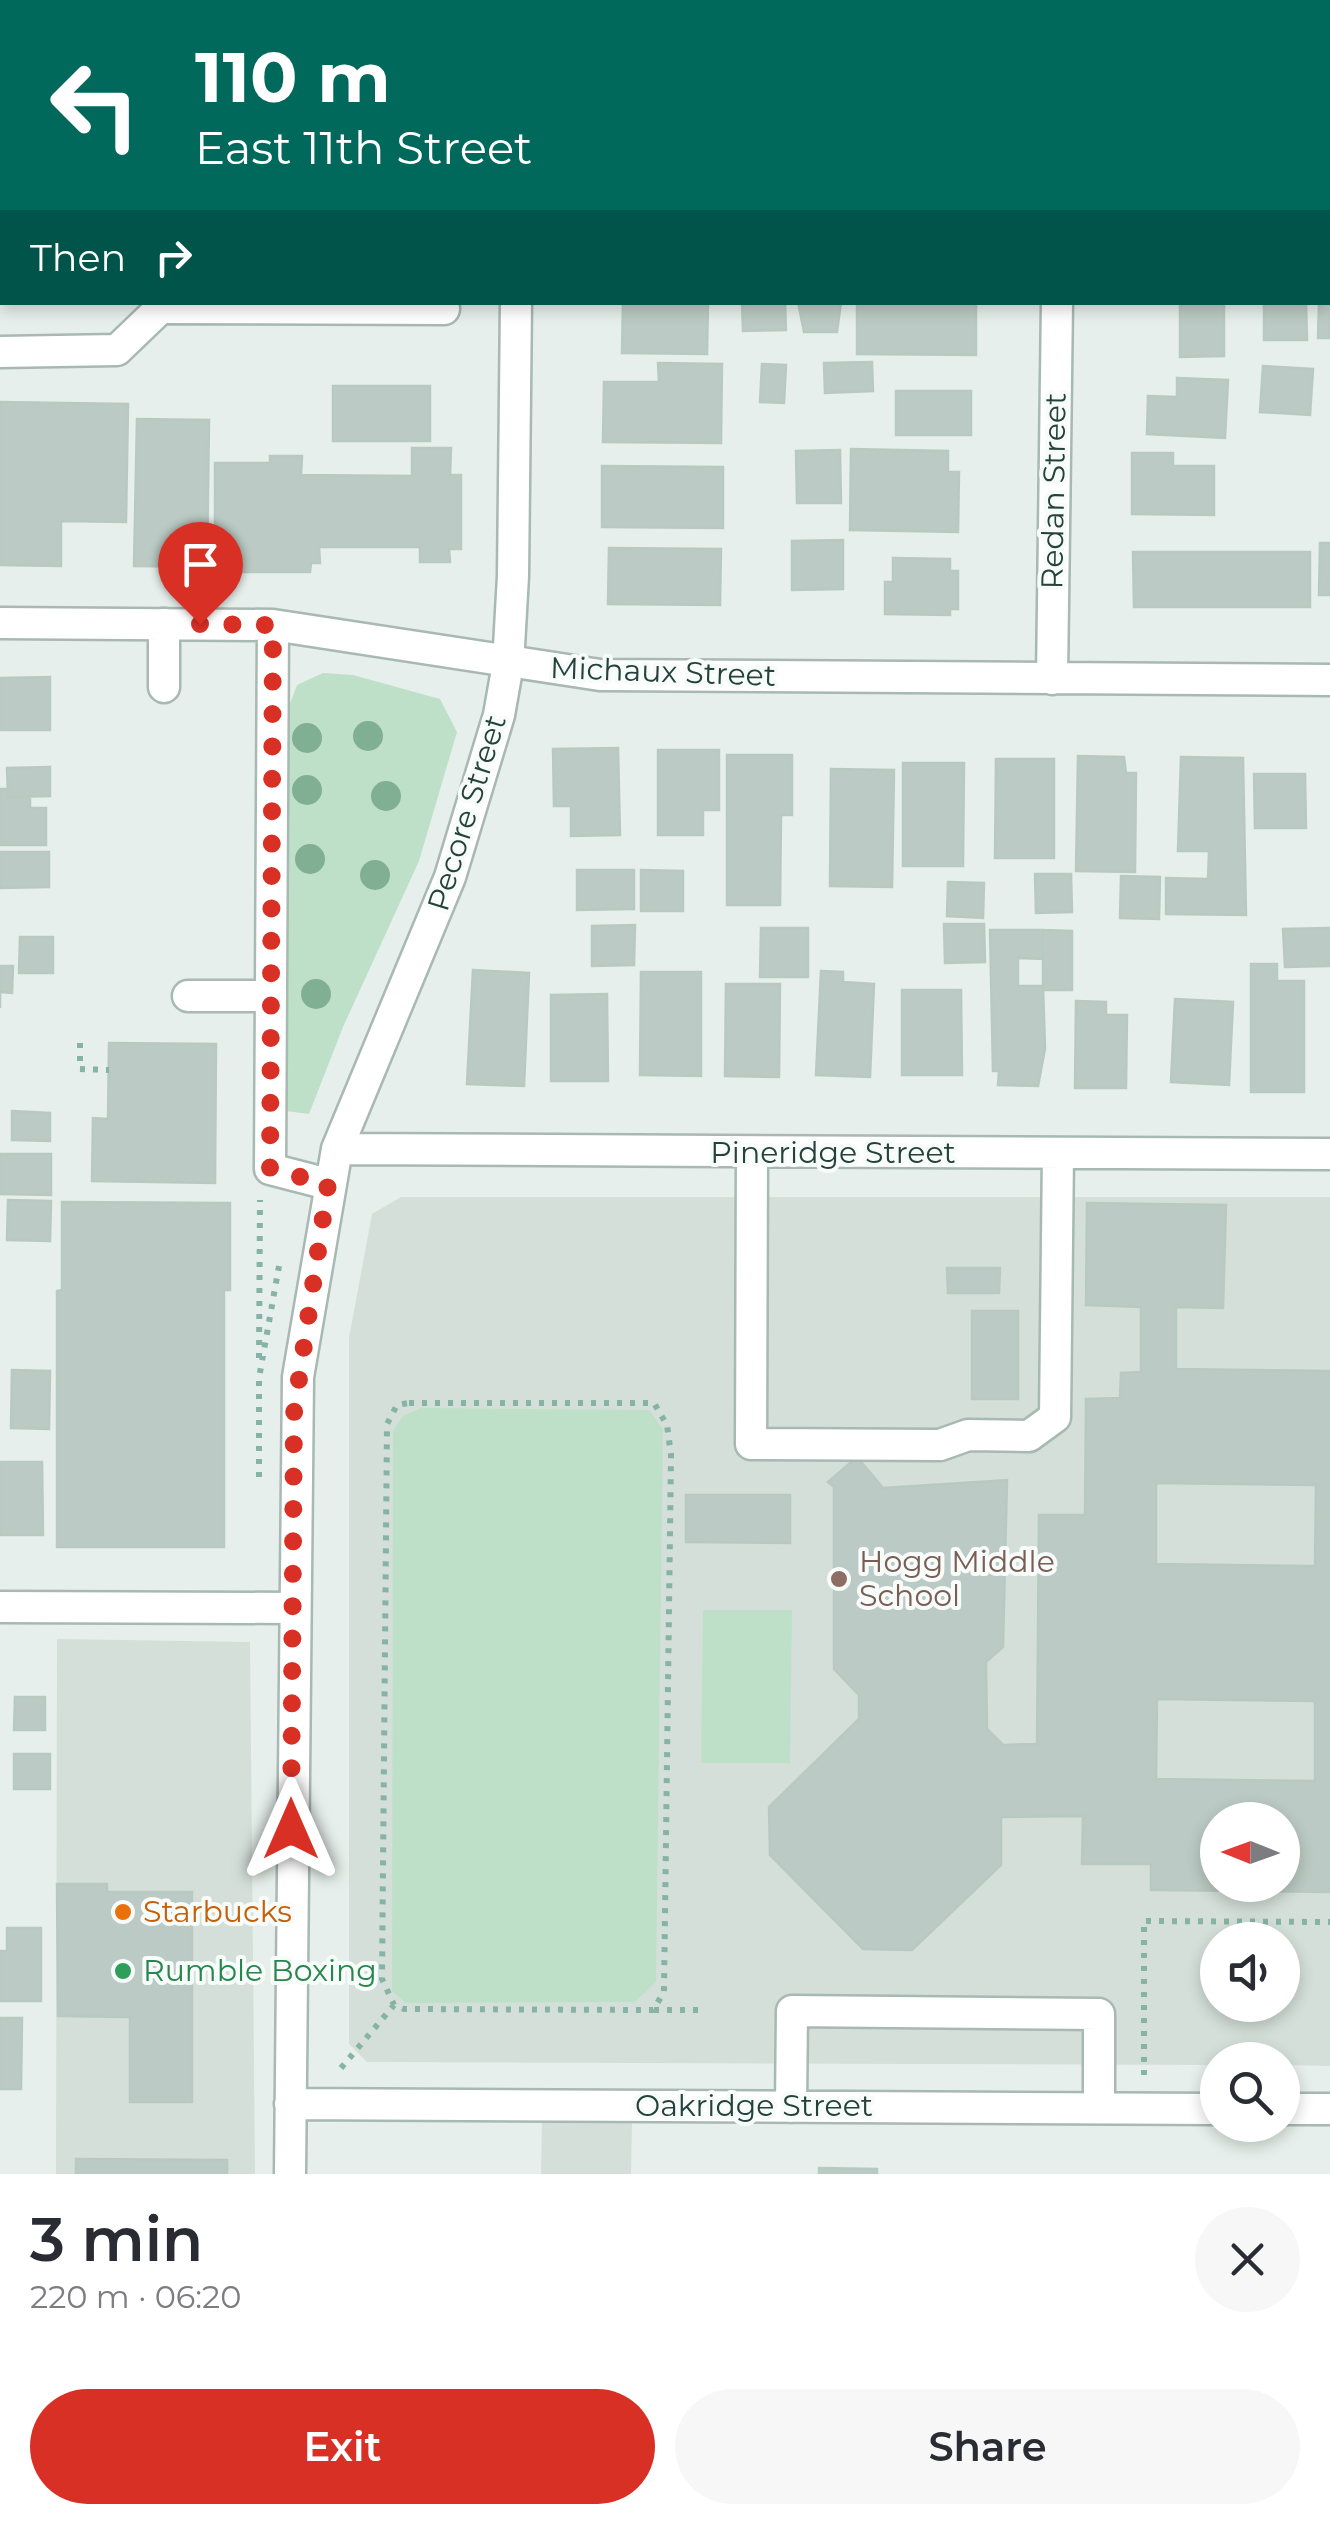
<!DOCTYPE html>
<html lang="en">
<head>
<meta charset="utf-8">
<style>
  body { margin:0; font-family:Montserrat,sans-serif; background:#f7f7f7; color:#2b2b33; height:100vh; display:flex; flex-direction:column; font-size:38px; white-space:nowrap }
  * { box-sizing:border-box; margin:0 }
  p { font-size:32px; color:#7c7c81 }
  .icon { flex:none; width:55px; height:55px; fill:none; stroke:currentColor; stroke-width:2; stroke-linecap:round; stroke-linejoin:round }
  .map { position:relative; height:2174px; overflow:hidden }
  .panel { display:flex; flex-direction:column; background:#fff; flex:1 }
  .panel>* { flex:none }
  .hud { position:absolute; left:0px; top:0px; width:1330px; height:305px; box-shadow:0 5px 15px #0003; background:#00695c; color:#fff; overflow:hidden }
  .needle { width:65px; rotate:271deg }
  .fabs { position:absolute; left:1200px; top:1802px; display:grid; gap:20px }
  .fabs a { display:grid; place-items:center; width:100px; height:100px; border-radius:50%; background:#fff; box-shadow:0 5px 15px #0003; font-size:50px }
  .pin { position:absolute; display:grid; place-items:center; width:85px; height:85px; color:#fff; margin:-102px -42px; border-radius:50% 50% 50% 0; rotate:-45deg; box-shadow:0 0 10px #0007 }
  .pin .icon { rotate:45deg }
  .me { position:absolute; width:110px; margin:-55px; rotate:0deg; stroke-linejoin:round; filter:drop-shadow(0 0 8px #0008) }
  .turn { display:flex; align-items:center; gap:35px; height:210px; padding:0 30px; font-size:45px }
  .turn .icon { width:130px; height:130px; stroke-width:2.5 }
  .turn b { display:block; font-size:70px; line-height:85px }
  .then { display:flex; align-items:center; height:95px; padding:0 30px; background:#0003; gap:20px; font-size:38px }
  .round { display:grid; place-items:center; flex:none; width:105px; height:105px; border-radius:52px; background:#f7f7f7 }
  .headline { display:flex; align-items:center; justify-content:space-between; height:170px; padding:0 30px }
  h1 { font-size:60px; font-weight:600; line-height:75px }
  .cta { display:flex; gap:20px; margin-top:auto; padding:20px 30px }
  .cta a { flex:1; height:115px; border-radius:60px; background:#d93025; color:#fff; font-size:40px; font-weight:600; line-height:115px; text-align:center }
  .cta a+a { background:#f7f7f7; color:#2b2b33 }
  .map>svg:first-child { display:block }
  .built { fill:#d4dfda; fill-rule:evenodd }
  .green { fill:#bfe0c8 }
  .building { fill:#bbcac4; stroke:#b8c9c2; stroke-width:2.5; fill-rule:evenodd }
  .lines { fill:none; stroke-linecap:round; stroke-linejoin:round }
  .minor-casing { stroke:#a8b8b2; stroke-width:35 }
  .path { stroke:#86b3a5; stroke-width:6; stroke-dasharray:5 8; stroke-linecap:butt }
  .minor { stroke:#fff; stroke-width:30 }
  .tree { fill:#80af93 }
  .route { stroke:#d93025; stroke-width:18; stroke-dasharray:0 32.4 }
  .education-dot { fill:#8d6e63; stroke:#f7fbf9; stroke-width:4 }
  .food-dot { fill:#e8710a; stroke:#f7fbf9; stroke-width:4 }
  .leisure-dot { fill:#2e9e5b; stroke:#f7fbf9; stroke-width:4 }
  .labels { text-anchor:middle; stroke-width:8; stroke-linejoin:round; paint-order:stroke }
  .street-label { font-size:30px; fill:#24423a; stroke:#f7fbf9 }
  .education-label { font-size:30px; fill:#785e54; stroke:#f7fbf9; text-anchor:start }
  .food-label { font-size:30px; fill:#c56008; stroke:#f7fbf9; text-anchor:start }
  .leisure-label { font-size:30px; fill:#27864d; stroke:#f7fbf9; text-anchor:start }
</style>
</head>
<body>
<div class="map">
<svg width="1330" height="2174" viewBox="0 0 1330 2174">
  <rect width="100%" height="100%" fill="#e6efeb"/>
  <path class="built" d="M401 1197H1330V2066L1283 2065 1282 2060H1218L1217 2065 367 2062 349 2044V1338L372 1214ZM1218 1820H1282V1885H1218ZM1218 1940H1282V2005H1218Z
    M57 1639 250 1642 255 2174H56Z
    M542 2120 632 2121 631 2174H541Z"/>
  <path class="green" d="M323 673 353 675 440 699 457 732 419 861 343 1027 309 1114 286 1111 287 712 297 685Z
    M421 1408 649 1410 663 1429 656 1982 635 2002 406 2003 392 1991 393 1431 403 1416Z
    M703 1610H792L790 1763H701Z"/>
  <path class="building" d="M0 0H95V2H2L0 37Z
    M844 0H950V2H844Z
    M1328 279 1330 338H1318L1319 302H1328Z
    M623 302H708L707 354 622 353Z
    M742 302H785L786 330 743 331Z
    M798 302H841L837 332H804Z
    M857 302H976V355L857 354Z
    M1180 302H1224V356L1180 357Z
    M1264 302H1306L1307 340H1264Z
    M872 362 873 391 825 393 824 363Z
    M658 363 722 364 721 443 603 442 604 382H659Z
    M762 364 786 365 784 403 760 402Z
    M1263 366 1313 369 1310 415 1260 412Z
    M1177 378 1228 380 1225 438 1147 434 1148 396 1177 397Z
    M333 386H430V441H333Z
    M896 391H971V435H896Z
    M0 402 128 404 126 522 61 521V566L0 565Z
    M137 419 209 420 207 567 134 566Z
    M412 448H451L450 475H461V549H449L450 562H420V547H319L320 563H311L310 572H215V463H270V456H302L301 475 412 476Z
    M851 449 948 451V472H959L958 532 850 530Z
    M840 450 841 503H797L796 451Z
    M1132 453H1173V466H1214V515L1132 514Z
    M602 466 723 467V528L602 527Z
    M843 540V589L792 590V541Z
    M1320 543H1330V595H1319Z
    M609 548 721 549 720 605 608 604Z
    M1133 552H1310V607H1134Z
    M893 558 950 559V571H958V609H950V615L885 614V582H893Z
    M50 677V730H0V678Z
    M618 748 620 835 571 836V806H554L553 749Z
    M658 750H719V810H703V835H658Z
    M727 755H792V815H781L780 905H727Z
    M1078 756 1124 757 1126 773H1136L1135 872 1076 871Z
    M1181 757 1243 758 1246 915 1166 914V878L1208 879 1209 851H1178Z
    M996 759H1054V858H995Z
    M903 763H964L963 866H903Z
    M50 767V796L8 797 7 768Z
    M831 769 894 770 892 887 830 886Z
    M1254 774H1305L1306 828H1255Z
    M0 789H8V797L30 796V808H46V845H0Z
    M0 852H49V887L0 888Z
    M577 870H634V909L577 910Z
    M641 870 683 871V911H641Z
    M1035 874H1071L1072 912 1036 913Z
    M1121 876 1160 877 1159 919 1120 918Z
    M948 882 984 883 983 918 947 916Z
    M944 924H984L985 962 945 963Z
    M635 925 634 965 592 966V926Z
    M761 928H808V977H760Z
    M1330 928V966L1285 967 1283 929Z
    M990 930H1043V959L1018 958V986H1043L1045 1049 1038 1086 998 1085 999 1071H993Z
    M1043 930 1072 931V990H1043Z
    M20 937H53V973H19Z
    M1251 964H1277V981H1304V1092H1251Z
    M0 966H13L12 993 0 992V1008Z
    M473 970 529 973 524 1086 467 1084Z
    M821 971 843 972V982L874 984 870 1077 816 1075Z
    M641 972H701V1076L640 1075Z
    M726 984H780L779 1077 725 1076Z
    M902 990H961L962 1075H902Z
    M607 994 608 1081H551V995Z
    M1175 999 1233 1002 1229 1085 1171 1082Z
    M1076 1001 1106 1002V1015H1127L1126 1088H1075Z
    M109 1043 216 1044 215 1183 92 1181 93 1118 108 1119Z
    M12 1111 50 1113V1141L12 1140Z
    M0 1154H51V1195L0 1194Z
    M8 1200 51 1201 50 1241 7 1240Z
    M62 1202 230 1203V1290H224V1547H57V1291L62 1290Z
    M1087 1203 1226 1205 1223 1308 1176 1307V1369L1330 1371V1892L1151 1890V1864H1082L1083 1816 1001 1817V1865L912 1950 863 1949 770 1855 769 1807 859 1719V1695L834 1669V1487L828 1482 857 1457 883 1488 1007 1480 1003 1647 986 1662 987 1729 1003 1745 1037 1744 1039 1515H1085L1086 1399 1120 1398 1121 1373 1141 1372V1307L1086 1305ZM1156 1483 1316 1485 1315 1566 1156 1564ZM1157 1699 1315 1701V1781L1156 1779ZM1218 1820H1282V1885H1218Z
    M947 1268H1000L999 1293H948Z
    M972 1311H1018V1399H972Z
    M12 1370 50 1371 49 1429 11 1428Z
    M0 1462H42L43 1535H0Z
    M686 1495H790V1543L686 1542Z
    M15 1697H45V1730H14Z
    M14 1754H50V1789H14Z
    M57 1884H107V1892H192V2102H130V2017L58 2016Z
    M7 1928H41V2001H0V1951H7Z
    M0 2018H22L21 2089H0Z
    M76 2159 227 2160V2174H76Z
    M819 2168 877 2169V2174H819Z"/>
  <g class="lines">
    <g class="minor-casing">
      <path id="minor" d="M520 2V0
        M1060 2V0
        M0 263H2
        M167 308 444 309
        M0 352 117 350 167 302
        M0 623 273 625 600 675 1330 680
        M164 624V687
        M273 625 270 1169 328 1184
        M1052 679 1057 302
        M188 996H271
        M337 1149 1330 1154
        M752 1153 751 1444 940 1445 968 1435 1029 1436 1055 1417 1058 1153
        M0 1607 292 1608
        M290 2104 1218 2109
        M791 2107 792 2011 1099 2014V2108
        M1282 2109H1330
        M290 2174 298 1377 337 1149 450 877 499 715 508 664 513 576 516 302"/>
    </g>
    <path class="path" d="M80 1043V1069L109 1070
      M259 1358 260 1200
      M409 1403H654L667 1425 671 1455 664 1992 653 2010 404 2009 394 2005 382 1979 387 1424 397 1405Z
      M259 1477V1378L279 1266
      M654 2010H699
      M341 2068 394 2005
      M1144 2075V1921L1330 1922"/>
    <use href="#minor" class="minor"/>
  </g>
  <g class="tree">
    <circle cx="368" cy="736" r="15"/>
    <circle cx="307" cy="738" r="15"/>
    <circle cx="307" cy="790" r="15"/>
    <circle cx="386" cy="796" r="15"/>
    <circle cx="310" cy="859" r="15"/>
    <circle cx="375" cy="875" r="15"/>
    <circle cx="316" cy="994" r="15"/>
  </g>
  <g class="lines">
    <path class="route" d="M200 624 273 625 270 1169 328 1184 294 1413 291 1829"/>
  </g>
  <circle class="education-dot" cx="839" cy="1579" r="10"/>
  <circle class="food-dot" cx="123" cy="1912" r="10"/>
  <circle class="leisure-dot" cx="123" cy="1971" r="10"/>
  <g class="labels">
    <g class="street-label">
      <text transform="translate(1054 491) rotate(-89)" y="10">Redan Street</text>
      <text transform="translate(663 672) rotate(2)" y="10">Michaux Street</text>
      <text transform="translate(467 813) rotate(-73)" y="10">Pecore Street</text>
      <text x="833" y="1163">Pineridge Street</text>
      <text x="754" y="2116">Oakridge Street</text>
    </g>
    <g class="education-label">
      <text x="859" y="1572">Hogg Middle<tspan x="859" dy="34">School</tspan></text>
    </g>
    <g class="food-label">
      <text x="143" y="1922">Starbucks</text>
    </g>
    <g class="leisure-label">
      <text x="143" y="1981">Rumble Boxing</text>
    </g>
  </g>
</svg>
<div class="fabs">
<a><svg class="needle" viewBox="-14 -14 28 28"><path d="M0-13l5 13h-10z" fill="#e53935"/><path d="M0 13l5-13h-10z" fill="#7c7c81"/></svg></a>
<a><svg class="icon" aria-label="sound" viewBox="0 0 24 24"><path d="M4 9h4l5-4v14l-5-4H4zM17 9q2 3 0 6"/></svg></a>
<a><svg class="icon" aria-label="search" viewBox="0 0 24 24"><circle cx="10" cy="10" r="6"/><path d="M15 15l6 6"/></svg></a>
</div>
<div class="pin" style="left:200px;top:624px;background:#d93025"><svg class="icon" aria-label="arrive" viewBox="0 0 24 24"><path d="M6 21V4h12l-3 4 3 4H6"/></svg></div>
<svg class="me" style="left:291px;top:1829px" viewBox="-20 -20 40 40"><path d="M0-17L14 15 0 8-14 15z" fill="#d93025" stroke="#fff" stroke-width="4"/></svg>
<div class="hud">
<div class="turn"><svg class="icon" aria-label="left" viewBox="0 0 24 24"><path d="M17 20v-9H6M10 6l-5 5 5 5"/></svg><div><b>110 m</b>East 11th Street</div></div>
<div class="then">Then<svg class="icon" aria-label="right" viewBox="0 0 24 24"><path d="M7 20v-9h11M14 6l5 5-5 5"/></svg></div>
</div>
</div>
<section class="panel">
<div class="headline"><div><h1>3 min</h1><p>220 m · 06:20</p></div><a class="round"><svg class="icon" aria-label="close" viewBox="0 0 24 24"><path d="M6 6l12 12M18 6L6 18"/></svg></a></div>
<div class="cta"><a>Exit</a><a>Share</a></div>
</section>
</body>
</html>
